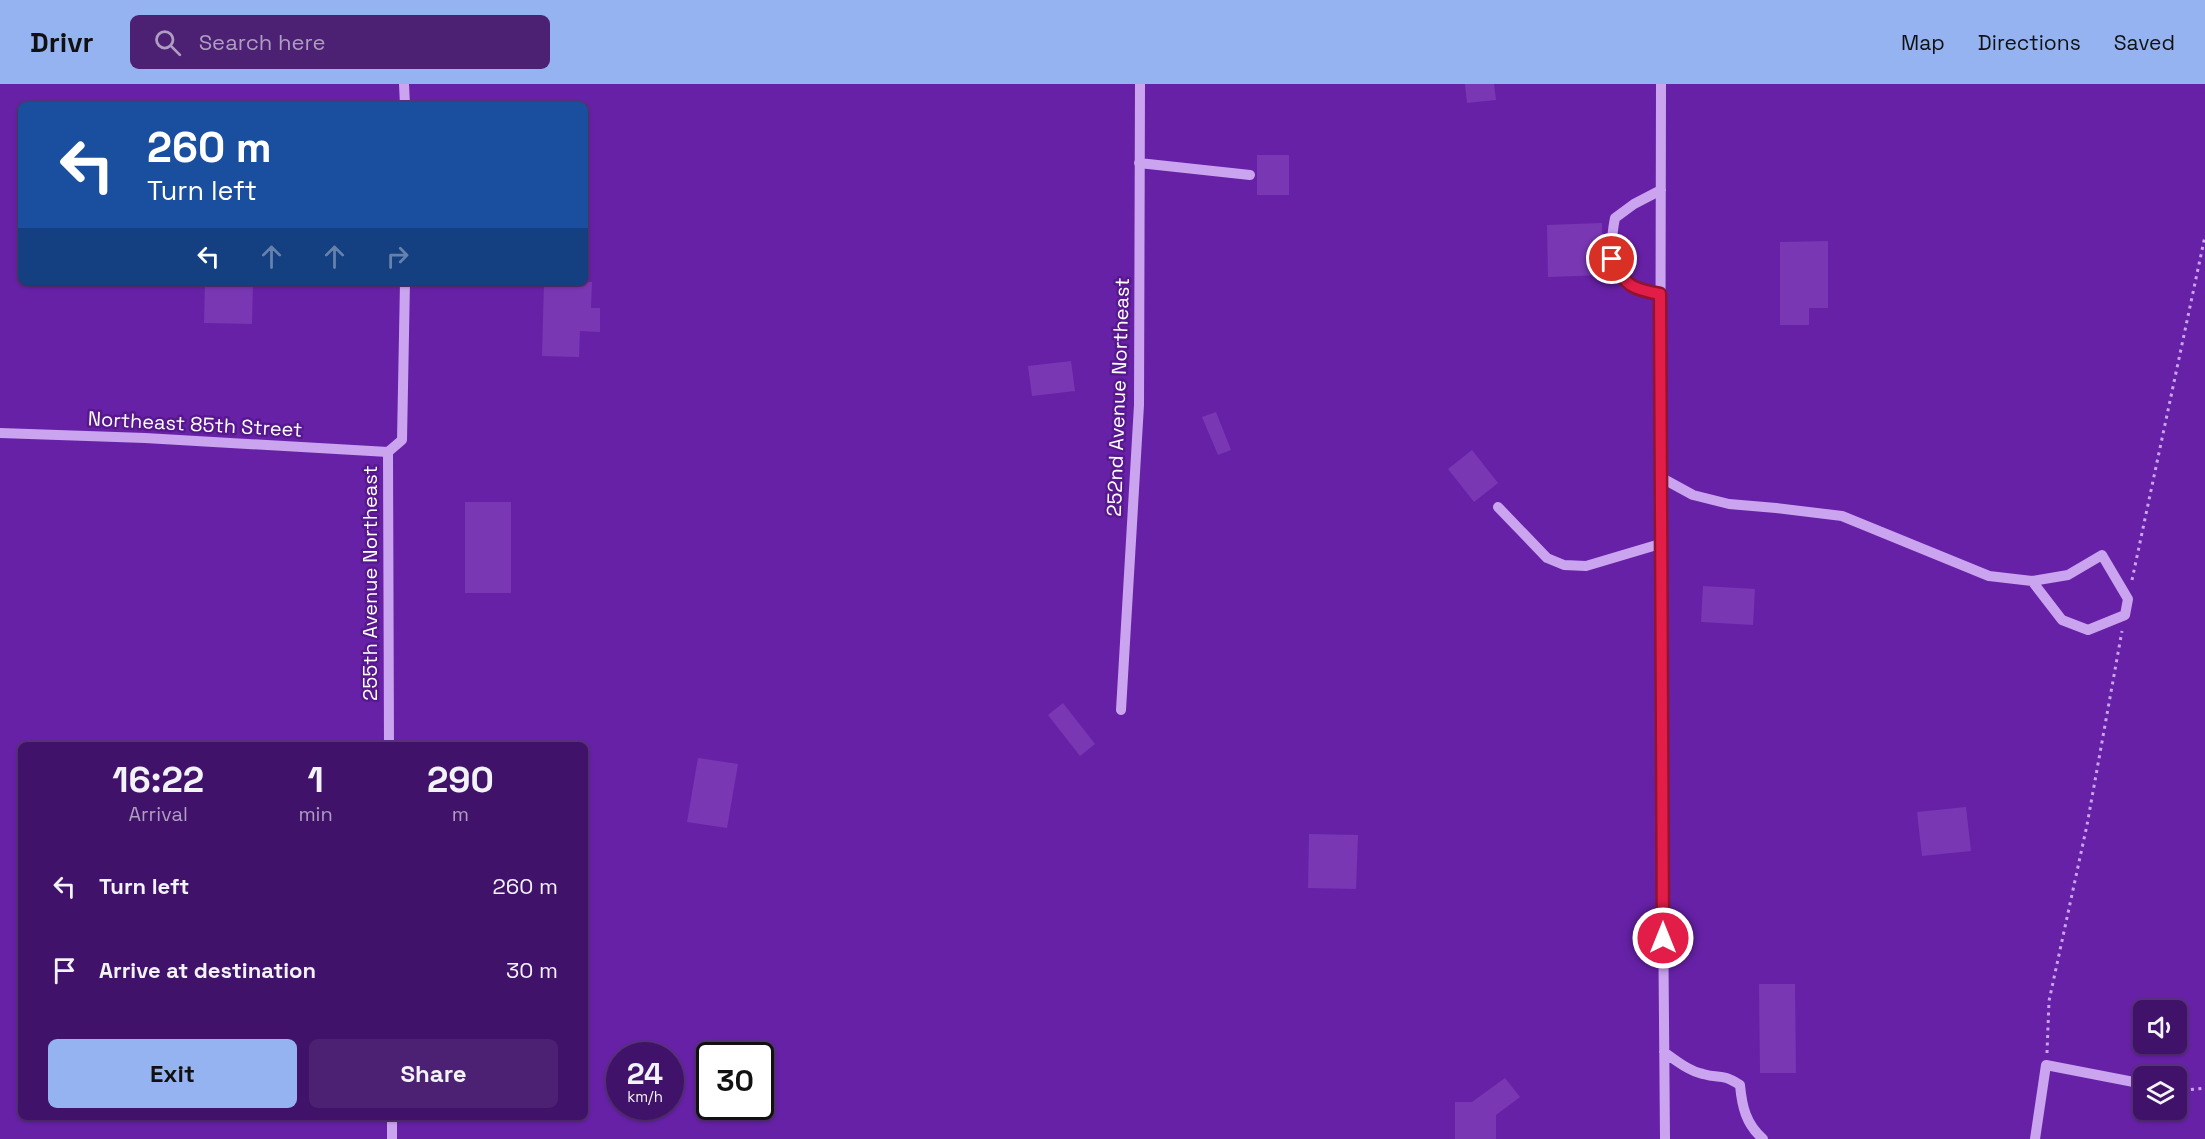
<!DOCTYPE html>
<html lang="en">
<head>
<meta charset="utf-8">
<style>
  body { margin:0; font-family:"Space Grotesk",sans-serif; background:#4c2072; color:#f1f3f6; height:100vh; display:flex; flex-direction:column; font-size:22px; white-space:nowrap }
  * { box-sizing:border-box; margin:0 }
  p { font-size:20px; color:#ae9ec1 }
  .icon { flex:none; width:33px; height:33px; fill:none; stroke:currentColor; stroke-width:2; stroke-linecap:round; stroke-linejoin:round }
  .map { position:relative; flex:1; overflow:hidden }
  .sheet { position:absolute; left:18px; top:658px; width:570px; height:378px; display:flex; flex-direction:column; background:#41126a; border-radius:9px; box-shadow:0 2px 4px #0004,0 0 0 2px #5a327e }
  .sheet>* { flex:none }
  .top-card { position:absolute; left:18px; top:18px; width:570px; height:183px; border-radius:9px; box-shadow:0 2px 4px #0004,0 0 0 2px #5a327e; background:#1a4fa0; color:#fff; overflow:hidden }
  .controls { position:absolute; left:2133px; top:916px; display:grid; gap:12px }
  .controls a { display:grid; place-items:center; width:54px; height:54px; border-radius:9px; background:#41126a; box-shadow:0 2px 4px #0004,0 0 0 2px #5a327e; font-size:30px }
  .speed { position:absolute; left:606px; top:958px; display:flex; gap:12px; font-size:30px; font-weight:700; text-align:center }
  .speed>* { display:grid; place-content:center; width:78px; height:78px; border-radius:50%; background:#41126a; box-shadow:0 2px 4px #0004,0 0 0 2px #5a327e; line-height:1 }
  .speed small { font-size:15px; font-weight:400 }
  .speed .limit { border:3px solid #111; border-radius:9px; background:#fff; color:#111 }
  .pin { position:absolute; display:grid; place-items:center; width:51px; height:51px; color:#fff; margin:-26px; border:3px solid #fff; border-radius:50%; box-shadow:0 2px 6px #0007 }
  .me { position:absolute; width:66px; margin:-33px; rotate:0deg; stroke-linejoin:round; filter:drop-shadow(0 0 4px #0008) }
  .turn { display:flex; align-items:center; gap:21px; height:126px; padding:0 30px; font-size:27px }
  .turn .icon { width:78px; height:78px; stroke-width:2.5 }
  .turn b { display:block; font-size:42px; line-height:51px }
  .lanes { display:flex; align-items:center; height:57px; padding:0 30px; background:#0003; justify-content:center; gap:30px; direction:ltr }
  .lanes .off { opacity:.35 }
  .eta { display:flex; justify-content:space-evenly; align-items:center; height:102px; text-align:center }
  .eta b { font-size:36px; font-weight:700; line-height:42px }
  .action { display:flex; gap:12px; margin-top:auto; padding:12px 30px }
  .action a { flex:1; height:69px; border-radius:9px; background:#95b2f1; color:#111; font-size:24px; font-weight:700; line-height:69px; text-align:center }
  .action a+a { background:#4c2072; color:#f1f3f6 }
  ul { padding:0; list-style:none }
  li { display:flex; align-items:center; gap:18px; height:84px; padding:0 30px }
  li div { flex:1 }
  li b { display:block; font-size:22px }
  li em { font-style:normal }
  header { display:flex; align-items:center; gap:36px; box-sizing:border-box; height:84px; padding:0 30px; background:#95b2f1; color:#111 }
  header strong { font-size:28px }
  nav { display:flex; gap:33px; margin-inline-start:auto; font-size:21px }
  .search { width:420px; height:54px; background:#4c2072; display:flex; align-items:center; gap:15px; box-sizing:border-box; padding:0 21px; border-radius:9px; color:#ae9ec1; font-size:22px }
  .map>svg:first-child { display:block }
  .green { fill:#6721a7; fill-rule:evenodd }
  .building { fill:#7937b3 }
  .lines { fill:none; stroke-linecap:round; stroke-linejoin:round }
  .path { stroke:#cba4ef; stroke-width:3; stroke-dasharray:3 4.5; stroke-linecap:butt }
  .minor { stroke:#cba4ef; stroke-width:10 }
  .route-casing { stroke:#92132f; stroke-width:15 }
  .route { stroke:#e11d48; stroke-width:10 }
  .labels { text-anchor:middle; stroke-width:5; stroke-linejoin:round; paint-order:stroke }
  .street-label { font-size:20px; fill:#fff; stroke:#57188d }
</style>
</head>
<body>
<header>
<strong>Drivr</strong>
<div class="search"><svg class="icon" aria-label="search" viewBox="0 0 24 24"><circle cx="10" cy="10" r="6"/><path d="M15 15l6 6"/></svg>Search here</div>
<nav><a>Map</a><a>Directions</a><a>Saved</a></nav>
</header>
<div class="map">
<svg width="2205" height="1055" viewBox="0 0 2205 1055">
  <rect width="100%" height="100%" fill="#57188d"/>
  <path class="green" d="M0 0H2205V1055H0ZM21 21H585V198H21ZM21 662H585V1034H21ZM2144 927H2176V960H2144ZM620 972H670V1023H620ZM710 972H760V1023H710ZM2144 993H2176V1026H2144Z"/>
  <path class="building" d="M1465 0H1494L1496 16 1467 19Z
    M1257 71H1289V111H1257Z
    M1602 139 1603 191 1548 193 1547 141Z
    M1828 157V224H1809V241H1780V158Z
    M205 198H253L252 240 204 239Z
    M544 198H592L591 224H600V248L580 247 579 273 542 272Z
    M1071 277 1075 307 1032 312 1028 282Z
    M1216 328 1231 366 1218 371 1202 333Z
    M1472 366 1498 399 1474 418 1448 385Z
    M465 418H511V509H465Z
    M1703 502 1755 505 1753 541 1701 538Z
    M1063 619 1095 660 1080 672 1048 631Z
    M698 674 738 680 727 744 687 738Z
    M1966 723 1971 767 1922 772 1917 728Z
    M1309 750 1358 751 1356 805 1308 804Z
    M1759 900H1795L1796 989H1760Z
    M1505 994 1520 1013 1496 1031V1055H1455V1018H1472Z"/>
  <g class="lines">
    <path class="path" d="M2132 496 2205 152
      M2047 969 2049 917 2087 741 2122 547
      M2176 1005 2187 1006 2205 1004"/>
    <path class="minor" d="M404 0 405 21
      M1661 0 1660 460 1665 1055
      M1139 79 1250 91
      M1660 210C1653 208 1644 209 1637 206 1608 195 1610 159 1615 134L1634 120 1661 106
      M0 349 145 354 388 368
      M1660 393 1693 411 1729 420 1776 424 1842 432 1989 492 2032 497 2068 491 2102 471 2128 515 2125 531 2088 546 2062 536 2032 497
      M1498 423 1547 474 1564 481 1586 482 1660 460
      M1121 626 1139 321 1140 0
      M389 662 388 368 402 356 405 198
      M1664 968C1675 976 1689 987 1703 990 1721 995 1721 989 1740 1001 1742 1023 1746 1040 1763 1055
      M392 1034V1055
      M2035 1055 2046 981 2144 1000"/>
  </g>
  <g class="lines">
    <g class="route-casing">
      <path id="route" d="M1612 175C1625 202 1632 205 1660 210L1663 854"/>
    </g>
    <use href="#route" class="route"/>
  </g>
  <g class="labels">
    <g class="street-label">
      <text transform="translate(1118 313) rotate(-88)" y="7">252nd Avenue Northeast</text>
      <text transform="translate(195 340) rotate(3)" y="7">Northeast 85th Street</text>
      <text transform="translate(370 499) rotate(-90)" y="7">255th Avenue Northeast</text>
    </g>
  </g>
</svg>
<div class="controls">
<a><svg class="icon" aria-label="sound" viewBox="0 0 24 24"><path d="M4 9h4l5-4v14l-5-4H4zM17 9q2 3 0 6"/></svg></a>
<a><svg class="icon" aria-label="layers" viewBox="0 0 24 24"><path d="M12 4l9 5-9 5-9-5zM3 14l9 5 9-5"/></svg></a>
</div>
<div class="speed"><div>24<small>km/h</small></div><div class="limit">30</div></div>
<div class="pin" style="left:1612px;top:175px;background:#d93025"><svg class="icon" aria-label="arrive" viewBox="0 0 24 24"><path d="M6 21V4h12l-3 4 3 4H6"/></svg></div>
<svg class="me" style="left:1663px;top:854px" viewBox="-20 -20 40 40"><circle r="17" fill="#e11d48" stroke="#fff" stroke-width="3"/><path d="M0-11L8 9 0 5-8 9z" fill="#fff"/></svg>
<div class="top-card">
<div class="turn"><svg class="icon" aria-label="left" viewBox="0 0 24 24"><path d="M17 20v-9H6M10 6l-5 5 5 5"/></svg><div><b>260 m</b>Turn left</div></div>
<div class="lanes"><svg class="icon" aria-label="left" viewBox="0 0 24 24"><path d="M17 20v-9H6M10 6l-5 5 5 5"/></svg><svg class="icon off" aria-label="ahead" viewBox="0 0 24 24"><path d="M12 20V5M6 11l6-6 6 6"/></svg><svg class="icon off" aria-label="ahead" viewBox="0 0 24 24"><path d="M12 20V5M6 11l6-6 6 6"/></svg><svg class="icon off" aria-label="right" viewBox="0 0 24 24"><path d="M7 20v-9h11M14 6l5 5-5 5"/></svg></div>
</div>
<section class="sheet">
<div class="eta">
<div><b>16:22</b><p>Arrival</p></div>
<div><b>1</b><p>min</p></div>
<div><b>290</b><p>m</p></div>
</div>
<ul>
<li><svg class="icon" aria-label="left" viewBox="0 0 24 24"><path d="M17 20v-9H6M10 6l-5 5 5 5"/></svg><div><b>Turn left</b></div><em>260 m</em></li>
<li><svg class="icon" aria-label="arrive" viewBox="0 0 24 24"><path d="M6 21V4h12l-3 4 3 4H6"/></svg><div><b>Arrive at destination</b></div><em>30 m</em></li>
</ul>
<div class="action"><a>Exit</a><a>Share</a></div>
</section>
</div>
</body>
</html>
